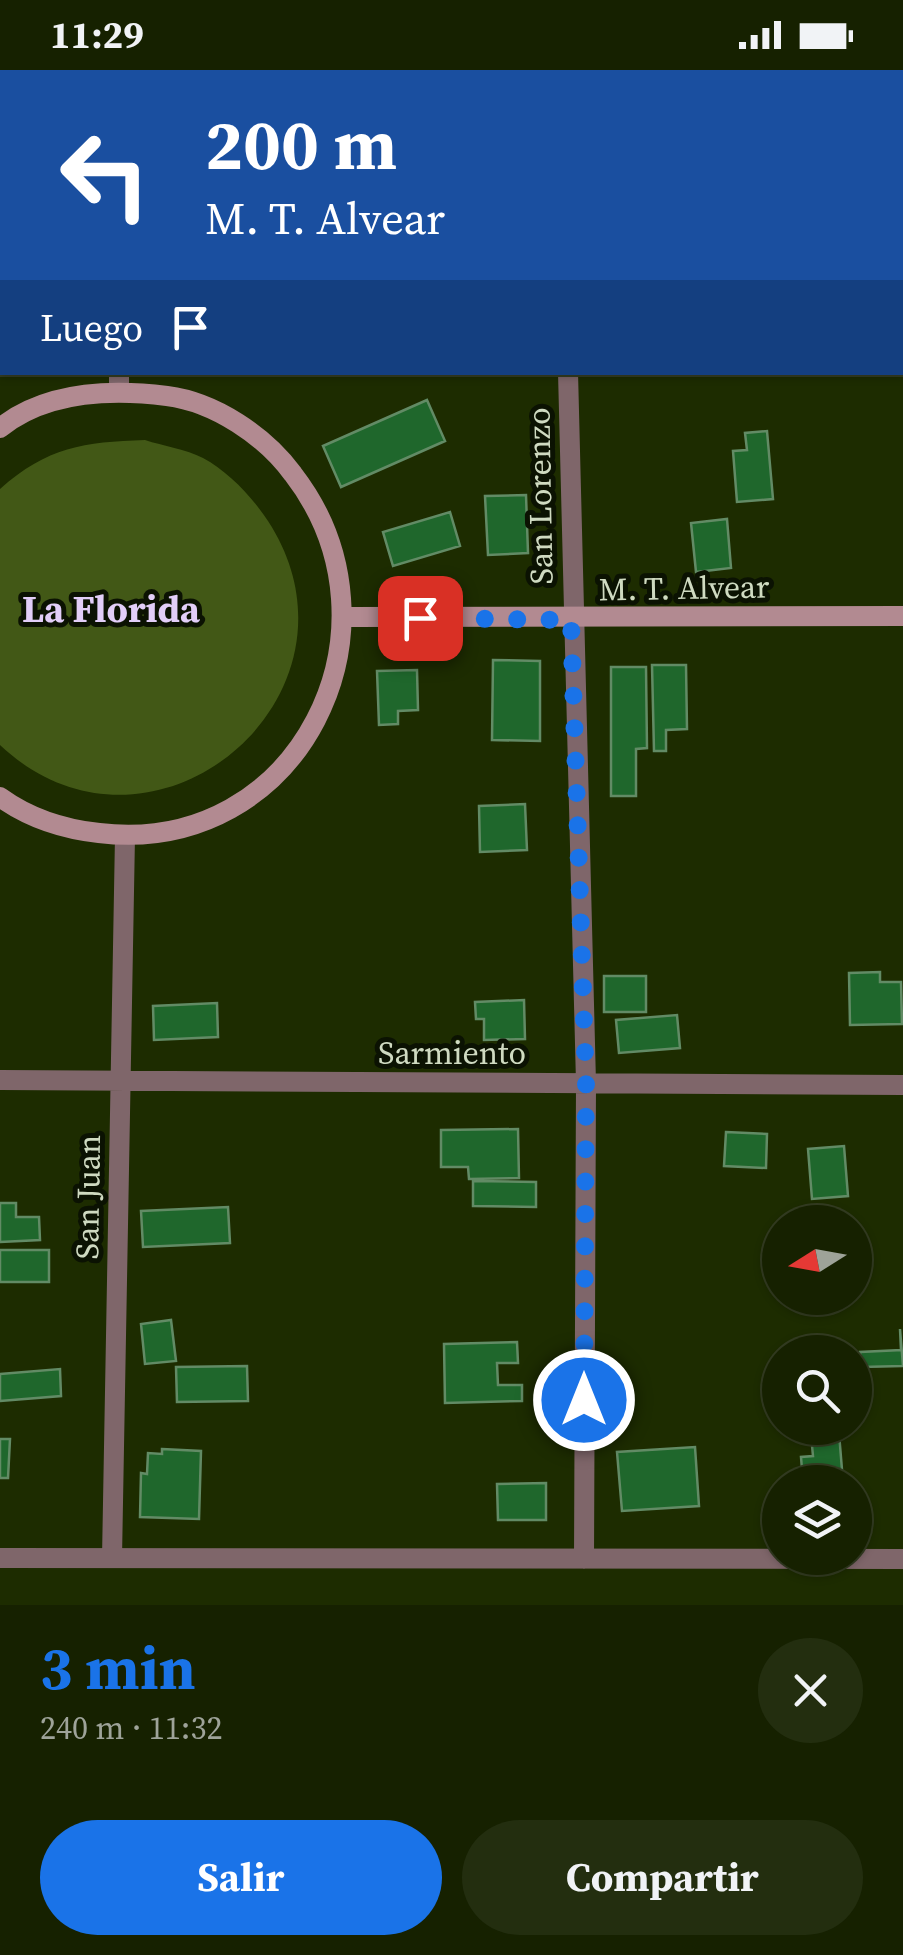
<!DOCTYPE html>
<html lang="es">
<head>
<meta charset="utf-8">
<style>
  body { margin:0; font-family:"Source Serif 4",serif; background:#232e0f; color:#f1f3f6; height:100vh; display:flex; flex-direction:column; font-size:38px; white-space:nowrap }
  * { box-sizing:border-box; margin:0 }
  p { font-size:32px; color:#9ea399 }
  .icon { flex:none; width:55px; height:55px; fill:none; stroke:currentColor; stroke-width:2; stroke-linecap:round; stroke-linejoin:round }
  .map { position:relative; height:1535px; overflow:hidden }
  .sheet { display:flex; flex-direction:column; background:#162100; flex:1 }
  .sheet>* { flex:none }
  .top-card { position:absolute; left:0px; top:0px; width:905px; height:305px; box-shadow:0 2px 8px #0004,0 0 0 2px #353e22; background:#1a4fa0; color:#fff; overflow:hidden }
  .needle { width:65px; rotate:259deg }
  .fabs { position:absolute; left:762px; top:1135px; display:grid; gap:20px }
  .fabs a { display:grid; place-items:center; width:110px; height:110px; border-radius:50%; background:#162100; box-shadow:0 2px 8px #0004,0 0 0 2px #353e22; font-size:50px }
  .pin { position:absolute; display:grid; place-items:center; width:85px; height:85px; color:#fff; margin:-42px; border-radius:20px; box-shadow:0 5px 15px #0006 }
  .me { position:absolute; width:110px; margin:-55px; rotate:0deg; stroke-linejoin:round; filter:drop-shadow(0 0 8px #0008) }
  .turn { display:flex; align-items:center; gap:35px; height:210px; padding:0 40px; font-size:45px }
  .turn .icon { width:130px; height:130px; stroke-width:2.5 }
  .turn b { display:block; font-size:70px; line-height:85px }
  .then { display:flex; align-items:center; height:95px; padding:0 40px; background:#0003; gap:20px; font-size:38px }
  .round { display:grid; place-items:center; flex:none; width:105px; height:105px; border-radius:52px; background:#232e0f }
  .summary { display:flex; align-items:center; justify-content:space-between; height:170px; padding:0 40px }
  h1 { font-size:60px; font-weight:700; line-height:75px; color:#1a73e8 }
  .button { display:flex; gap:20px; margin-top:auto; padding:20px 40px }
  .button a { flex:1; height:115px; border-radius:60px; background:#1a73e8; color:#fff; font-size:40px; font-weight:700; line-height:115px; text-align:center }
  .button a+a { background:#232e0f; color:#f1f3f6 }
  .status { display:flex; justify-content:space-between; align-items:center; height:70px; padding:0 50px; background:#162100; direction:ltr }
  .status svg { height:28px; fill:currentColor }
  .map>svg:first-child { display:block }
  .green { fill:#425816 }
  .building { fill:#1f672c; stroke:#628b65; stroke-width:2.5 }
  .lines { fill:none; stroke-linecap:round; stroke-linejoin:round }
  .street { stroke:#7f666a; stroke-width:20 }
  .secondary { stroke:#b28a91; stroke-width:20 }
  .route { stroke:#1a73e8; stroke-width:18; stroke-dasharray:0 32.4 }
  .labels { text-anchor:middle; stroke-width:10; stroke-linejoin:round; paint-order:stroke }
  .street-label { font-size:32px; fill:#cfdac1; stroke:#0b1202 }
  .quarter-label { font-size:38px; font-weight:bold; fill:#e2cef8; stroke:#0b1202 }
</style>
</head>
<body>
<div class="status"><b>11:29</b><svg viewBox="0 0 49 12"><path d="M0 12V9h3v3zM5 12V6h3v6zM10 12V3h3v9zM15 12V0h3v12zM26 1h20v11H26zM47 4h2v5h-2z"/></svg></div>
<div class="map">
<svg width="903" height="1535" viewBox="0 0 903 1535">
  <rect width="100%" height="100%" fill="#1d2c00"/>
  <path class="green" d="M145 370C163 376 186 379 203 388 229 402 252 427 268 451 381 625 152 818 0 675V419C47 377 84 372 145 370Z"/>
  <path class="building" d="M224 0V2H164L198 0Z
    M427 330 445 371 341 417 323 376Z
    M767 361 773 429 737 432 733 381 747 380 745 363Z
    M526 425 528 483 488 485 485 426Z
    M450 442 460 476 393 496 383 462Z
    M727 449 731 498 696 502 691 453Z
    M493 590 540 591V671L492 670Z
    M652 595H686L687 659 666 660V681H654Z
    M611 597H646L647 678 636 679V726H611Z
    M417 600 418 640 398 641V654L379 655 377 601Z
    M525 734 527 780 480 782 479 736Z
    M880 902V912H901L902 954 850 955 849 903Z
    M604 906H646V942H604Z
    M524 930 525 969 484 970V949H476L475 932Z
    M217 933 218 967 154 970 153 936Z
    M677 945 680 978 619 983 616 950Z
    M518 1059 519 1108 469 1109 468 1097H441V1060Z
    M726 1062 767 1064 766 1098 724 1096Z
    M844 1076 848 1126 812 1129 808 1079Z
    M473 1111 536 1112V1137L473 1136Z
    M0 1133H16V1147H39L40 1170 0 1172Z
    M228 1137 230 1173 143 1177 141 1141Z
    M0 1180H49V1212H0Z
    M171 1250 176 1291 145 1294 141 1254Z
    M900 1259 903 1296 861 1297 860 1282 901 1280Z
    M517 1272 518 1293H497L498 1315H522V1331L445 1333 444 1274Z
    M247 1296 248 1331 177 1332 176 1297Z
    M60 1299 61 1326 0 1331V1304Z
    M839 1363 843 1412H803L801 1387 813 1386 811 1365Z
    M0 1369H10L8 1408H0Z
    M695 1377 699 1436 622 1441 617 1382Z
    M162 1379 201 1381 199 1449 140 1447 141 1403 147 1404 148 1383 162 1384Z
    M546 1413V1450H498L497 1414Z"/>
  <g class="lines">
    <path class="street" d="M112 0 113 2
      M564 0V2
      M0 68H2
      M902 71H903
      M119 302V320
      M568 302 586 1013 584 1489
      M0 1010 903 1015
      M0 1488 903 1489
      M112 1488 125 766"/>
    <path class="secondary" d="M0 358C46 321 111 319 167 326 215 332 265 366 293 404 412 558 299 787 99 763 63 759 29 748 0 727
      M345 547 903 546"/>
  </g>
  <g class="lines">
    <path class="route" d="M420 548 571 550 586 1014 584 1330"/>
  </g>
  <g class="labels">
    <g class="street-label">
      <text transform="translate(540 426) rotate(-91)" y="11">San Lorenzo</text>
      <text transform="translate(684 518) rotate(-1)" y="11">M. T. Alvear</text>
      <text x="452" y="994">Sarmiento</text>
      <text transform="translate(88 1127) rotate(-89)" y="11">San Juan</text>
    </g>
    <g class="quarter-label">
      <text x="111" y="552">La Florida</text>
    </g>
  </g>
</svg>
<div class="fabs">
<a><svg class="needle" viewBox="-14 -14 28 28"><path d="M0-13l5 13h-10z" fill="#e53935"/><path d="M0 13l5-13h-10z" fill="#9ea399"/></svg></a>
<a><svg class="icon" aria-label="search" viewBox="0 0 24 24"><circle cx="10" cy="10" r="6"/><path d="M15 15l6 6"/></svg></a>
<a><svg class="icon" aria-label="layers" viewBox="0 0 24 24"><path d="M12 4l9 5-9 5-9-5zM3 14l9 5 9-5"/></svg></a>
</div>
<div class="pin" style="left:420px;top:548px;background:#d93025"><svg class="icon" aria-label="arrive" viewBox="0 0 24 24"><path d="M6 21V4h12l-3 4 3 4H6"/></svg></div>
<svg class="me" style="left:584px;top:1330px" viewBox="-20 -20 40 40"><circle r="17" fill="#1a73e8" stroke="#fff" stroke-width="3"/><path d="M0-11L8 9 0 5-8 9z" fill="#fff"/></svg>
<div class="top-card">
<div class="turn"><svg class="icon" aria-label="left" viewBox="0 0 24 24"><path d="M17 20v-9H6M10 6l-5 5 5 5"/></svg><div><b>200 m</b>M. T. Alvear</div></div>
<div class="then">Luego<svg class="icon" aria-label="arrive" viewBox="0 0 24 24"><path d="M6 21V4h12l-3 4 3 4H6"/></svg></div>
</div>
</div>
<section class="sheet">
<div class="summary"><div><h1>3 min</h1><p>240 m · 11:32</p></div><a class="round"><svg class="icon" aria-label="close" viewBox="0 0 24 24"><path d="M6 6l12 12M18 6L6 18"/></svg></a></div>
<div class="button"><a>Salir</a><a>Compartir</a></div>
</section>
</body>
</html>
